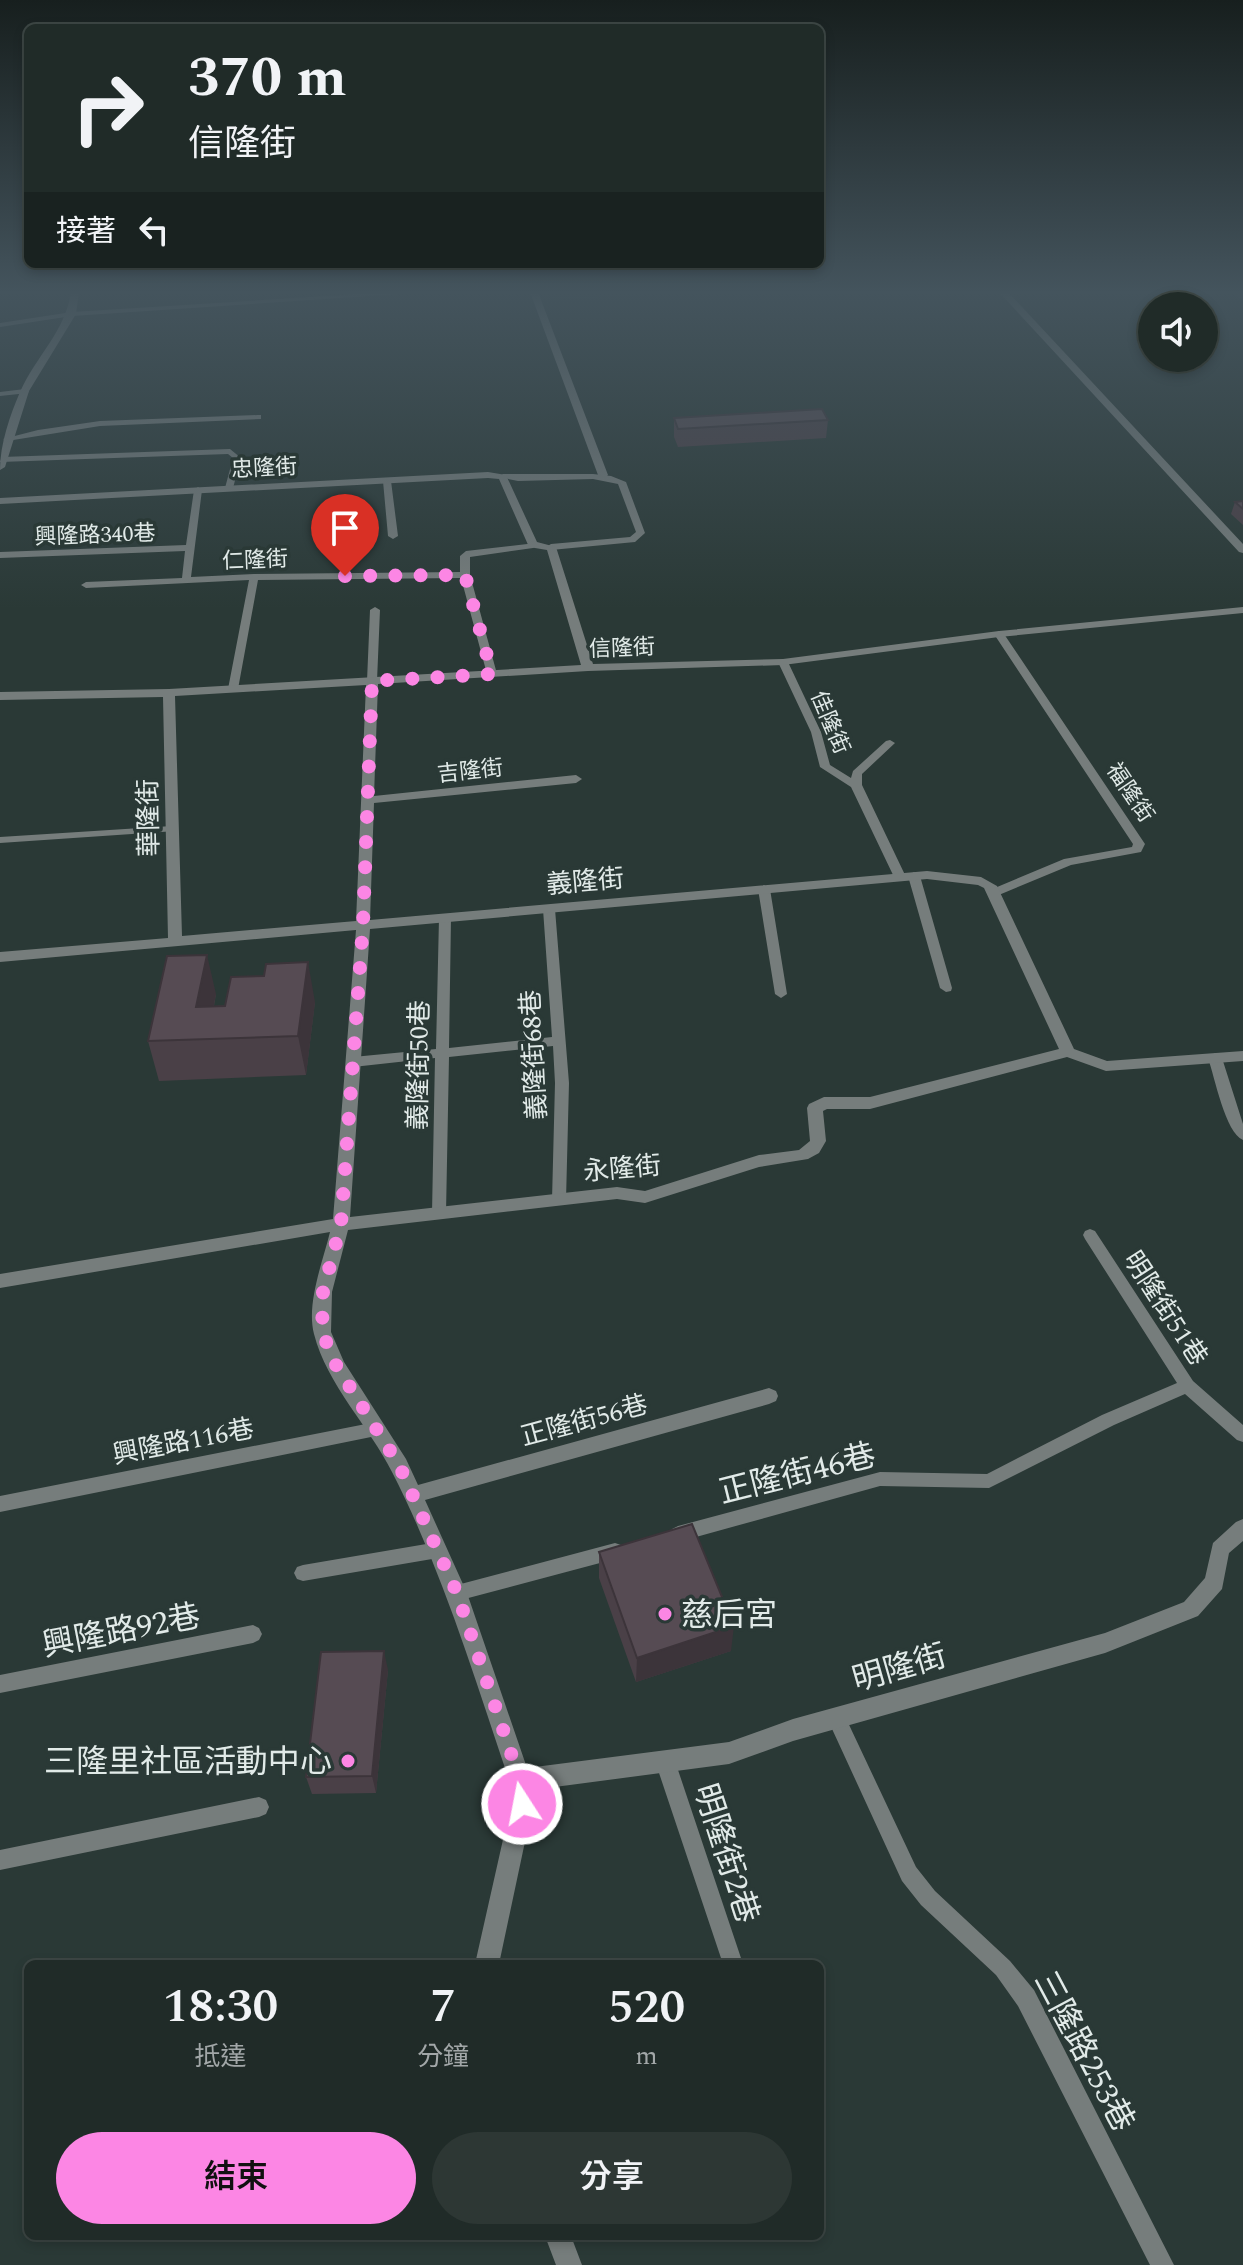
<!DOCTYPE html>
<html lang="zh-TW">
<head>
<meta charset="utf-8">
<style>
  body { margin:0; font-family:Spectral,"Noto Sans TC",serif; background:#2d3734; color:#f1f3f6; height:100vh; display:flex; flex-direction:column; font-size:30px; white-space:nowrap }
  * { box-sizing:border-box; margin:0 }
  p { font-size:26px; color:#a2a7a8 }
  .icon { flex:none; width:44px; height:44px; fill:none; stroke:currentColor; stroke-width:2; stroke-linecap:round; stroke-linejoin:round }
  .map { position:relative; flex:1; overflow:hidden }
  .drawer { position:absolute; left:24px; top:1960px; width:800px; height:280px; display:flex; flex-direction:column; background:#202b28; border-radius:12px; box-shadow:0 4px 12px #0003,0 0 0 2px #3d4745 }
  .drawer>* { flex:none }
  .hud { position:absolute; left:24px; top:24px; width:800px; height:244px; border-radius:12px; box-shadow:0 4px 12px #0003,0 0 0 2px #3d4745; background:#202b28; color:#f1f3f6; overflow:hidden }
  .controls { position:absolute; left:1138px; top:292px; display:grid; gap:16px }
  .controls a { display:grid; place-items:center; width:80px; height:80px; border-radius:50%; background:#202b28; box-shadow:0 4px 12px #0003,0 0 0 2px #3d4745; font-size:40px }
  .pin { position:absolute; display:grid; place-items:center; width:68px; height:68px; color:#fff; margin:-82px -34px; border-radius:50% 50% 50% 0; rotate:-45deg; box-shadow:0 0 8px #0007 }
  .pin .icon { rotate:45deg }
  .me { position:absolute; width:88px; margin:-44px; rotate:349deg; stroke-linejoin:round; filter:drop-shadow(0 0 6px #0008) }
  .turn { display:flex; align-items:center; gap:28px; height:168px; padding:0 32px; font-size:36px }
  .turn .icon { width:104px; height:104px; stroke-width:2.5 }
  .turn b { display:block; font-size:56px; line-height:68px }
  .then { display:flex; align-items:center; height:76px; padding:0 32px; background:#0003; gap:16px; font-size:30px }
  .eta { display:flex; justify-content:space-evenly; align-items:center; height:136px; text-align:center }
  .eta b { font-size:48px; font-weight:600; line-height:56px }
  .button { display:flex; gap:16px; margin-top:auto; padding:16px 32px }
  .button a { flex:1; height:92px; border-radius:48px; background:#fc86e4; color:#111; font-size:32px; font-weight:600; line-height:92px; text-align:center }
  .button a+a { background:#2d3734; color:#f1f3f6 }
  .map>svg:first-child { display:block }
  .built { fill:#2b433e }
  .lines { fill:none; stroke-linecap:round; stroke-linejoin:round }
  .lane { fill:#767d7c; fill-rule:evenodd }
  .street { fill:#767d7c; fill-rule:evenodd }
  .wall { fill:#4a4047 }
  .shaded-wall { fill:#3c343a }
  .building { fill:#564b53; stroke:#3c343a; stroke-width:2 }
  .route { stroke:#fc86e4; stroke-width:14; stroke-dasharray:0 25.2 }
  .poi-dot { fill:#fc86e4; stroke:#2a3936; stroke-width:3 }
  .labels { text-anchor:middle; stroke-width:7; stroke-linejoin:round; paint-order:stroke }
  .far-street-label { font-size:22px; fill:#e1eae8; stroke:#2a3936 }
  .street-label { font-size:26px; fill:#e1eae8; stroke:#2a3936 }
  .near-street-label { font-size:32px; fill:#e1eae8; stroke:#2a3936 }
  .near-poi-label { font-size:32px; fill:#e1eae8; stroke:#2a3936; text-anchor:start }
</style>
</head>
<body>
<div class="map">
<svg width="1243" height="2265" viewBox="0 0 1243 2265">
  <rect width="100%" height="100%" fill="#2a3936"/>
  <path class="built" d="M548 292H697L552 300Z"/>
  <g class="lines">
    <path class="lane" d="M389 292H429L72 316 0 327V323L72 312Z
      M25 389 29 391 28 393 0 396V392Z
      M258 415H261V419L100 426 7 441 3 439 38 430 100 421Z
      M230 449 241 458 233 488 229 491 225 488 233 458 228 454 0 462 2 457Z
      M593 474 611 476 626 482 645 533 635 542 551 550 546 547 551 544 630 537 636 532 618 484 593 479 518 481 499 477 503 474Z
      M387 478 391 481 398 536 393 539 388 536 383 481Z
      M198 487 202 490 191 577 254 574 460 572V556L466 551 536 543 538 545 533 548 470 557V575L497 674 492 677 487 674 461 578 258 580 238 689 233 692 228 689 249 580 86 588 81 585 86 582 182 578 185 551 0 558V552L186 545 194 490Z
      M375 607 380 610 377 681 372 684 367 681 370 610Z
      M999 631 1004 634 1145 844 1141 852 1071 865 994 897 988 893 990 890 1064 859 1132 847 1133 844 994 634Z
      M783 659 788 662 821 732 830 765 851 778 853 771 886 741 890 740 895 743 862 774V785L906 877 904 880H896L894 877 851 787 820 767 811 732 778 662Z
      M172 826 176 827V831L0 843V837Z
      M914 872 920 876 952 988 951 991 946 992 940 988 908 876Z
      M764 885 770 889 787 994 781 998 775 994 758 889Z
      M549 905 555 909 569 1083 566 1200 564 1204H554L552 1200 555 1083 553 1046 449 1057 446 1213 444 1217H434L432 1213 435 1058 353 1067 346 1062 353 1057 436 1049 439 918 445 914 451 918 449 1048 552 1037 543 909Z
      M1215 1053 1222 1058 1243 1124V1140C1225 1132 1215 1078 1208 1058Z
      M1090 1229 1095 1231 1193 1381 1243 1425V1442L1237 1440 1185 1394 1114 1425 989 1488 880 1486 678 1542 672 1539 669 1534 672 1529 678 1526 880 1472 987 1474 1102 1415 1177 1383 1085 1239 1083 1235 1085 1231Z
      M376 1422 382 1424 384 1429 382 1434 376 1436 0 1512V1496Z
      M438 1542 444 1544 447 1550 444 1556 438 1558 303 1581 297 1579 294 1573 297 1567 303 1565Z
      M615 1543 621 1545 624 1551 621 1557 615 1559 457 1601 451 1599 448 1593 451 1587 457 1585Z
      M253 1625 259 1628 262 1634 259 1640 253 1643 0 1693V1675Z
      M836 1709 843 1712 916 1867 935 1891 1010 1961 1034 1990 1174 2265H1150L1018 2006 996 1975 921 1905 902 1881 827 1718 829 1712Z
      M665 1751 672 1754 675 1761 743 1964H723L655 1761 658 1754Z
      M259 1797 266 1800 269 1807 266 1814 259 1817 0 1870V1850Z"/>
    <path class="street" d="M71 292H79L76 314 29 391 5 467 0 470C0 444 10 415 20 392 36 356 65 332 71 292Z
      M530 292H538L608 475 606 477 598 475Z
      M999 292H1008L1243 544V553L1239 552Z
      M488 472 506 475 537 542 556 547 593 664 783 659 999 631 1243 607V613L999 637 783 665 588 671 378 684 374 796 576 775 582 779 576 783 374 803 370 920 927 871 981 877 997 886 1074 1049 1107 1061 1243 1051V1061L1106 1071 1067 1057 870 1109H827L823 1111 826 1141 819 1153 808 1159 759 1167 645 1203 617 1199 348 1230 332 1292 331 1332 344 1362 406 1459 418 1485 769 1388 776 1391 778 1396 776 1401 769 1404 425 1500 467 1593 527 1768 729 1742 793 1719 1105 1633 1184 1602 1205 1578 1213 1543 1236 1522 1243 1519V1541L1229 1553 1222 1589 1198 1616 1105 1653 793 1741 729 1764 532 1790 533 1804 499 1964H475L511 1804 509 1780C474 1676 442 1570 392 1472 369 1426 327 1385 314 1334 306 1304 323 1261 330 1232L0 1288V1274L333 1219 356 930 0 962V952L168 938 163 697 0 700V692L169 689 581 665 547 550 529 547 499 479 488 478 0 504V498ZM366 685 356 921 182 936 175 696ZM927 879 978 885 984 888 1059 1049 870 1097H824L809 1104 807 1108 810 1141 799 1150 759 1155 645 1191 617 1187 350 1217 370 929Z
      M545 2236H571L582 2265H556Z"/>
  </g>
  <path class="wall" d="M1232 292H1243V298H1239Z
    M674 418 828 420 826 438 678 447 674 437Z
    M1243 501V525L1231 514 1235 502Z
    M216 994 214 1006 315 1002 306 1075 159 1081 148 1041Z
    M599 1552 731 1651 636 1682 599 1578Z
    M388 1670 376 1793 312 1794 306 1777Z"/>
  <path class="shaded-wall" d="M207 955 216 994 207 1039 196 1007Z
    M308 962 315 1002 306 1075 298 1036Z
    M734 1626 731 1651 636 1682 637 1658Z
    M384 1651 388 1670 376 1793 372 1776Z"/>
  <path class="building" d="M822 409 828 420 678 429 674 418Z
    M1243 501V509L1235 502Z
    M207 955 196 1007 225 1006 231 977 264 976 266 964 308 962 298 1036 148 1041 167 956Z
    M692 1524 734 1626 637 1658 599 1552Z
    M384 1651 372 1776 306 1777 321 1652Z"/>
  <linearGradient id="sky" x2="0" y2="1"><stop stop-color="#171f1e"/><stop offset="0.48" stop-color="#44545d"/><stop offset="1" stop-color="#44545d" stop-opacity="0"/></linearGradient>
  <rect width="1243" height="609" fill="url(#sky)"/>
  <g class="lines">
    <path class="route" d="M345 576 465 575 492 674 372 681 363 925 341 1224 323 1292 322 1332 336 1365 399 1465 457 1593 520 1780 522 1804"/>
  </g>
  <g class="poi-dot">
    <circle cx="665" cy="1614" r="8"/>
    <circle cx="348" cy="1761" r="8"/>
  </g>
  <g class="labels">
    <g class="far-street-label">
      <text transform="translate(264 467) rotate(-3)" y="8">忠隆街</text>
      <text transform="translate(95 534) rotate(-2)" y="8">興隆路340巷</text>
      <text transform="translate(255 559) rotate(-2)" y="8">仁隆街</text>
      <text transform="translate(622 647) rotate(-2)" y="8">信隆街</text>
      <text transform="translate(831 722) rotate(67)" y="8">佳隆街</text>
      <text transform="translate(470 770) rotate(-6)" y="8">吉隆街</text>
      <text transform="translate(1131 792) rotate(56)" y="8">福隆街</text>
    </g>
    <g class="street-label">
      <text transform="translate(148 818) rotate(-91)" y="9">華隆街</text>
      <text transform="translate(585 881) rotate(-5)" y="9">義隆街</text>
      <text transform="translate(533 1055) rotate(-93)" y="9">義隆街68巷</text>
      <text transform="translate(418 1065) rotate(-89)" y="9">義隆街50巷</text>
      <text transform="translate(622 1168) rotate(-5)" y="9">永隆街</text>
      <text transform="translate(1166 1308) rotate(57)" y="9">明隆街51巷</text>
      <text transform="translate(584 1420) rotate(-15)" y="9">正隆街56巷</text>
      <text transform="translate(183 1441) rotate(-11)" y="9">興隆路116巷</text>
    </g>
    <g class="near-street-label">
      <text transform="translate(797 1473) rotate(-14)" y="11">正隆街46巷</text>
      <text transform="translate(121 1630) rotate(-11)" y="11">興隆路92巷</text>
      <text transform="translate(899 1667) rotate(-16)" y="11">明隆街</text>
      <text transform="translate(727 1853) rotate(72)" y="11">明隆街2巷</text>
      <text transform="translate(1085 2051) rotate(62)" y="11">三隆路253巷</text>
    </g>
    <g class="near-poi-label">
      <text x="681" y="1625">慈后宮</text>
      <text x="332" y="1772" text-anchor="end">三隆里社區活動中心</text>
    </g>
  </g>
</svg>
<div class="controls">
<a><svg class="icon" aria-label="sound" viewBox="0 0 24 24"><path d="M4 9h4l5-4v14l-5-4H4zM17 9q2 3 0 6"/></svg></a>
</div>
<div class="pin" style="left:345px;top:576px;background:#d93025"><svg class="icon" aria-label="arrive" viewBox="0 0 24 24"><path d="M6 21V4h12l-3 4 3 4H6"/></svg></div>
<svg class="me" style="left:522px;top:1804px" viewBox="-20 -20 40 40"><circle r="17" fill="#fc86e4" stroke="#fff" stroke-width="3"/><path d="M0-11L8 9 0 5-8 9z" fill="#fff"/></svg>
<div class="hud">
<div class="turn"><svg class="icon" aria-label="right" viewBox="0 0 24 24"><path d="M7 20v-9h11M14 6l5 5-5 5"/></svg><div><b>370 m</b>信隆街</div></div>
<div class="then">接著<svg class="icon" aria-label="left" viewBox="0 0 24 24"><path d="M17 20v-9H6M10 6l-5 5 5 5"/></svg></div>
</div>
<section class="drawer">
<div class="eta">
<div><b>18:30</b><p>抵達</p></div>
<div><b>7</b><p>分鐘</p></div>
<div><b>520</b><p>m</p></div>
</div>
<div class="button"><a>結束</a><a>分享</a></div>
</section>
</div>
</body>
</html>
